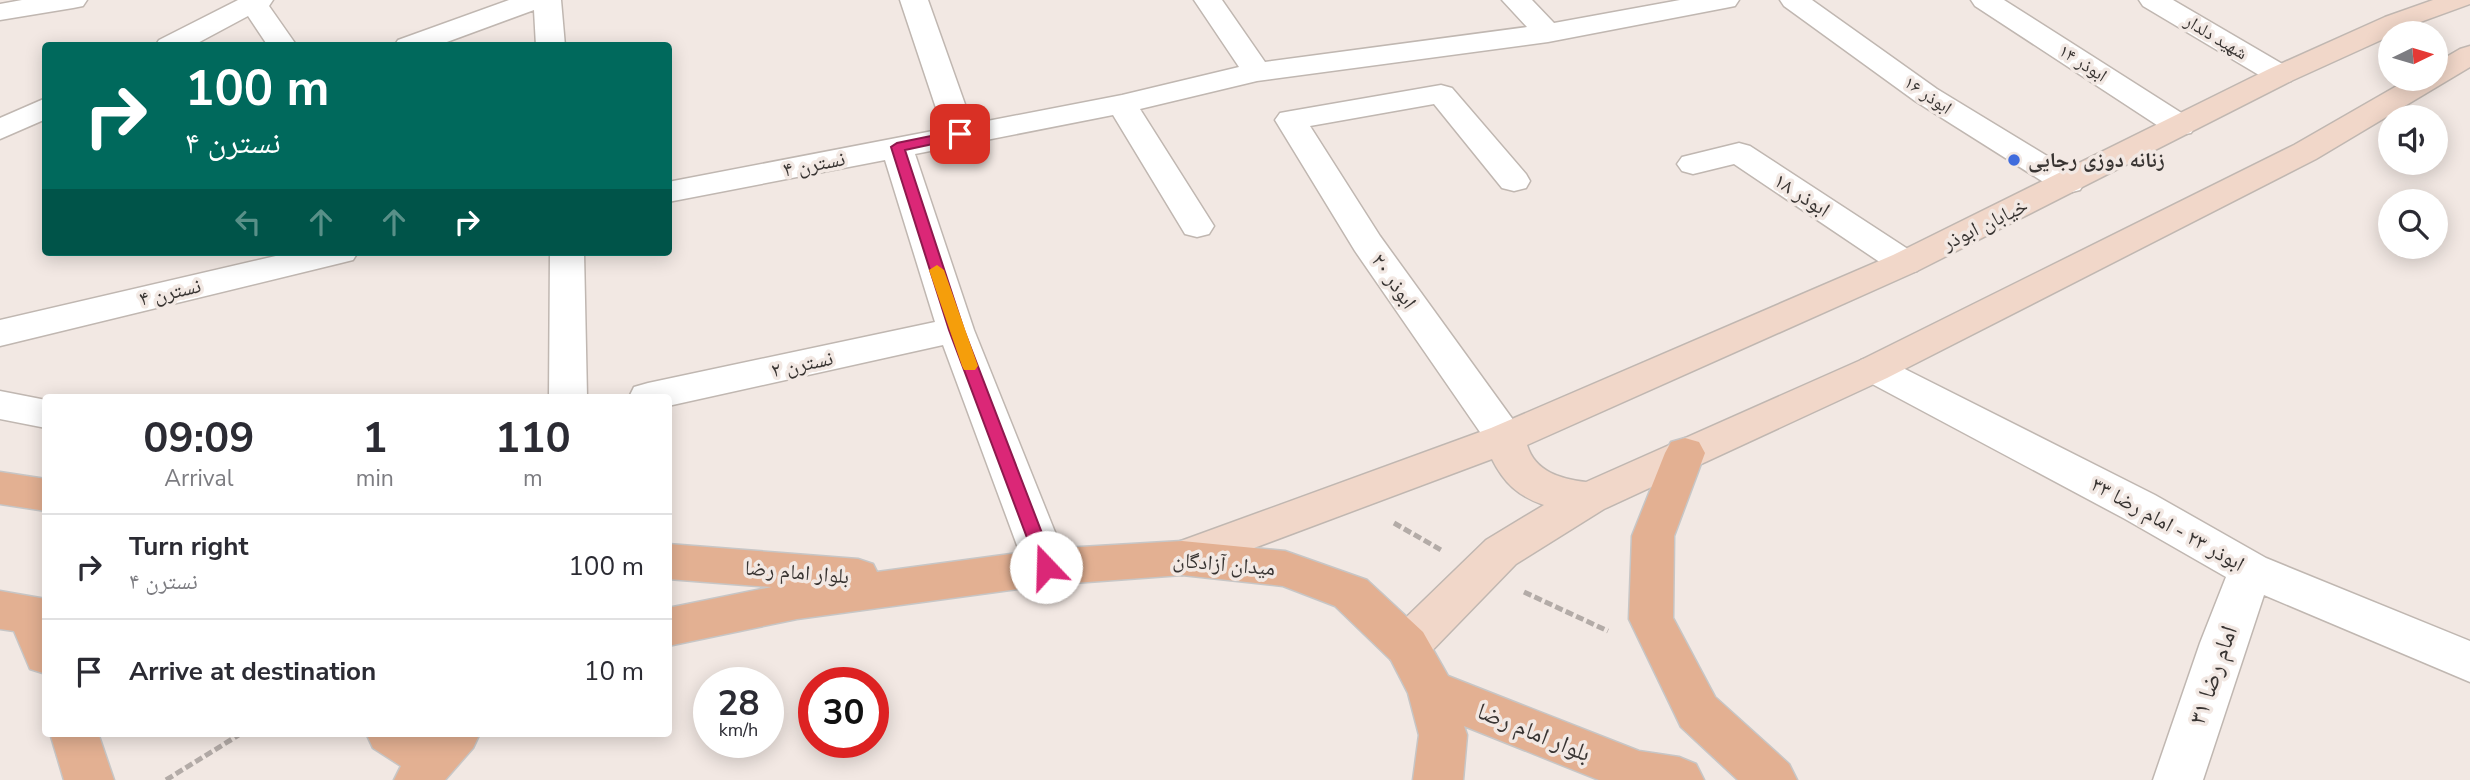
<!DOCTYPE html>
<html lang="en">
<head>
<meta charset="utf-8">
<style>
  body { margin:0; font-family:"Nunito Sans","Noto Naskh Arabic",sans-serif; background:#f7f7f7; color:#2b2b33; height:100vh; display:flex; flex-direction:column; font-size:26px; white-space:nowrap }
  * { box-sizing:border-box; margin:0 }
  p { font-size:23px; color:#7c7c81 }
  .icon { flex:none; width:38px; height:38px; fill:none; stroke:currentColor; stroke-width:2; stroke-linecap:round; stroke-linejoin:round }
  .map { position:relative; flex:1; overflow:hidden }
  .details { position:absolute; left:42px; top:394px; width:630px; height:343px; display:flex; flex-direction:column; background:#fff; border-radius:7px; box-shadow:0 4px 18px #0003 }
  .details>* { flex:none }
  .banner { position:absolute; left:42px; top:42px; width:630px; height:214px; border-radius:7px; box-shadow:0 4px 18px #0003; background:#00695c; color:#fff; overflow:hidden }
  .needle { width:46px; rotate:85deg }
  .controls { position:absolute; left:2378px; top:21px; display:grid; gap:14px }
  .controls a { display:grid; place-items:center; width:70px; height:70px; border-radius:50%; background:#fff; box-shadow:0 4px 18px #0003; font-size:35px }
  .speed { position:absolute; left:693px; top:667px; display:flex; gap:14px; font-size:35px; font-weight:700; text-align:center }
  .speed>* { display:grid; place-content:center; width:91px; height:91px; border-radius:50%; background:#fff; box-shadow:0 4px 18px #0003; line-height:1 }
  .speed small { font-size:18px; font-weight:400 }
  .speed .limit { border:10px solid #d22; background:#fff; color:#111 }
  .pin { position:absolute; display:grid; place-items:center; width:60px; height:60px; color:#fff; margin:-30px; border-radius:14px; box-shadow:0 4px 10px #0006 }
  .me { position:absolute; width:77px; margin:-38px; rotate:339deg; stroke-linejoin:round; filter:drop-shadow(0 0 5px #0008) }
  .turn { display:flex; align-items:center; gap:24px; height:147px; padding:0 28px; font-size:32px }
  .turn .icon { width:91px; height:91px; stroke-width:2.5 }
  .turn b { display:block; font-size:49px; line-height:60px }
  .lanes { display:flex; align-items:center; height:66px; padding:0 28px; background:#0003; justify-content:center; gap:35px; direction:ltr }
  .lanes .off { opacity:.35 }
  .eta { display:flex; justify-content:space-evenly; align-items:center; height:119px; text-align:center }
  .eta b { font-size:42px; font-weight:700; line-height:49px }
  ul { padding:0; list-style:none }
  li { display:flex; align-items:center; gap:21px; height:105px; padding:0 28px; border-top:2px solid #e1e1e2 }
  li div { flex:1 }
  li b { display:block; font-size:26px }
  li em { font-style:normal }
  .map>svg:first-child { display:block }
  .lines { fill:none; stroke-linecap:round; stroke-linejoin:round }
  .street-casing { stroke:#c0b7b1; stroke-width:3 }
  .secondary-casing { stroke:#c0b7b1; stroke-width:3 }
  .primary-casing { stroke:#c7c6c6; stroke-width:3 }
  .path { stroke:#b3aba7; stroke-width:5; stroke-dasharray:8 3.5; stroke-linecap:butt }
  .street { fill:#fff; fill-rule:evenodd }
  .secondary { fill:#f1d7c9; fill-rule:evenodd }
  .primary { fill:#e3b092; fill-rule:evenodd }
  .route { fill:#db2777; stroke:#8e194d; stroke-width:2 }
  .slow { fill:#f59e0b }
  .poi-dot { fill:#406cdd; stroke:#f2e8e3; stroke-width:2.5 }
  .labels { text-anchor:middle; stroke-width:7; stroke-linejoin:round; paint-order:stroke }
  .far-street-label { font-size:18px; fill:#383432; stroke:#f2e8e3 }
  .poi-label { font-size:21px; font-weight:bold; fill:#383432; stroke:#f2e8e3; text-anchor:start }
  .street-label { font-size:21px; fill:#383432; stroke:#f2e8e3 }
  .near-street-label { font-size:24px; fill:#383432; stroke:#f2e8e3 }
</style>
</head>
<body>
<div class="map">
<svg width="2470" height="780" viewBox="0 0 2470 780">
  <rect width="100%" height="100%" fill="#f2e8e3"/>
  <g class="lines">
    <g class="street-casing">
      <path id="street" d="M22 0H87L83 6 73 8 0 20V4Z
        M238 0H273L269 6 297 46H268L248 16 192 46H155L159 40Z
        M509 0H561L565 46H536L534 10 436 46H394L398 40Z
        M900 0H928L972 124 1122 95 1239 67 1194 0H1222L1265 62 1527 27 1502 0H1532L1554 23 1680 0H1739L1735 6 1725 8 1548 42 1257 81 1140 109 1214 226 1209 234 1197 237 1185 234 1113 115 915 154 974 330 1069 567 1062 579 1047 585 1032 579 1025 567 943 345 668 406V397H629L634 387 648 383 935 322 885 160 668 202V182L943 129Z
        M1780 0H1812L1937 89 2080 176 2084 183 2080 190 2068 193 2056 190 1915 101 1784 6Z
        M1971 0H2004L2191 119 2196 126 2191 133 2180 135 2169 133 1975 6Z
        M2139 0H2173L2291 69 2295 75 2291 81 2280 84 2269 81 2143 6Z
        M1441 85 1452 88 1526 174 1530 181 1526 188 1514 191 1502 188 1434 104 1310 126 1380 236 1519 428 1525 438 1519 448 1505 453 1491 448 1355 251 1275 120 1280 113 1291 111Z
        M46 98V119L0 139V118Z
        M1739 143 1750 146 1917 255 1922 263 1917 271 1905 274 1893 271 1734 164 1693 174 1682 171 1677 164 1682 157Z
        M293 252H358L353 260 341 263 0 346V320Z
        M550 252H584L587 397H549Z
        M1874 356 1887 360 2155 495 2266 558 2470 641V682L2264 595 2203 780H2153L2200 643 2226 577 2125 519 1861 378 1855 369 1861 360Z
        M0 391 46 400V428L0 419Z"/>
    </g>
    <g class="secondary-casing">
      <path id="secondary" d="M2433 0H2470V4L2390 33V36L2291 81 1917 271 1527 445C1535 472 1561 479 1586 482L1861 360 2294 145 2409 79H2436V63L2460 49 2470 46V67L2316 159 1887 378 1604 509 1516 564 1423 660 1407 665 1391 660 1384 646 1391 632 1486 540 1544 505C1518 496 1504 483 1492 459L1182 575 1167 570 1160 558 1167 546 1491 428 1893 255 2269 69 2385 17Z"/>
    </g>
    <g class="primary-casing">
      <path id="primary" d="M1685 438 1699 442 1705 453 1674 536 1673 618 1715 697 1789 764 1797 780H1738L1681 727 1629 619 1632 536 1665 453 1671 442Z
        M0 472 46 479V511L0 504Z
        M1182 541 1285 551 1367 580 1423 632 1448 676 1639 751 1679 757 1696 764 1704 780H1599L1464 726 1467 735 1463 780H1413L1419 735 1408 693 1391 660 1335 606 1283 586 1182 575 1047 585 797 619 668 646V608L772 587 668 579V544L858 559 873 564 877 572 1047 549Z
        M0 591 46 599V674L30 669 14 631 0 629Z
        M50 733H98L114 780H64Z
        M366 733H480L473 748 445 780H394L401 766 373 748Z"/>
    </g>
    <path class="path" d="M1394 523 1441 550
      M1524 592 1608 631
      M166 780 242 733"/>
    <use href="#street" class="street"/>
    <use href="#secondary" class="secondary"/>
    <use href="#primary" class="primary"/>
  </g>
  <path class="route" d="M960 130 967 134 965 137 905 150 964 330 1055 567 1053 572 1046 574 1040 572 1038 567 949 330 891 147 897 143Z"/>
  <path class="slow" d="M937 265 944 270 978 366 975 370H964L962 366 929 270Z"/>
  <circle class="poi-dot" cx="2014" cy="160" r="7"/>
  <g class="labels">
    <g class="far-street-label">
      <text transform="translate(2216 37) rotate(31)" y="6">شهید دلدار</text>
      <text transform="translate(2083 63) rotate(33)" y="6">ابوذر ۱۴</text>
      <text transform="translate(1928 95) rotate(34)" y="6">ابوذر ۱۶</text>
    </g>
    <g class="poi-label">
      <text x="2028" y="167">زنانه دوزی رجایی</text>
    </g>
    <g class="street-label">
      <text transform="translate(814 164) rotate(-11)" y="7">نسترن ۴</text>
      <text transform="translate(1802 195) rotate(33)" y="7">ابوذر ۱۸</text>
      <text transform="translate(1985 224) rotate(-26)" y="7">خیابان ابوذر</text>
      <text transform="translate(1394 281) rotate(55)" y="7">ابوذر ۲۰</text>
      <text transform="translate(170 292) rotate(-13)" y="7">نسترن ۴</text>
      <text transform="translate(802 364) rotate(-12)" y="7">نسترن ۲</text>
      <text transform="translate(2168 524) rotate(29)" y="7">ابوذر ۲۳ - امام رضا ۳۳</text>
      <text transform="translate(1224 564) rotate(5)" y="7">میدان آزادگان</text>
      <text transform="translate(797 572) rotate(5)" y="7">بلوار امام رضا</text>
    </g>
    <g class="near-street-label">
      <text transform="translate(2213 675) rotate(-71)" y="8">امام رضا ۳۱</text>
      <text transform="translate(1534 732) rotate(22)" y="8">بلوار امام رضا</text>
    </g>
  </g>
</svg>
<div class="controls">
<a><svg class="needle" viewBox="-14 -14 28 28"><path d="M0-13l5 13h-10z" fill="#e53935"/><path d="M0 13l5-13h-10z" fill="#7c7c81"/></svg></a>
<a><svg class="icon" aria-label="sound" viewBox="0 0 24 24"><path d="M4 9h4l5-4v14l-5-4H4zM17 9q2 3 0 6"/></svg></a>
<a><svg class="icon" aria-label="search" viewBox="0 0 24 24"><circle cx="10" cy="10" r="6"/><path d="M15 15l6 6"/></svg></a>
</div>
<div class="speed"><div>28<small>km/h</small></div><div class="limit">30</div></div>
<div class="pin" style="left:960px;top:134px;background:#d93025"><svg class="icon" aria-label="arrive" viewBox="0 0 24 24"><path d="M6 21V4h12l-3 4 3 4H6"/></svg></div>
<svg class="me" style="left:1046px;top:567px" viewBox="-20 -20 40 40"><circle r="19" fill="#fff"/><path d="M0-13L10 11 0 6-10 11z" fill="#db2777"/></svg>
<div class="banner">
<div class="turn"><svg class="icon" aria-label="right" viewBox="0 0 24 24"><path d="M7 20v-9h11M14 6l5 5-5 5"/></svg><div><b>100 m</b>نسترن ۴</div></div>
<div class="lanes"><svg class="icon off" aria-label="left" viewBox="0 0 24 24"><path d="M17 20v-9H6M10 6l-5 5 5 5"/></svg><svg class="icon off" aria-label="ahead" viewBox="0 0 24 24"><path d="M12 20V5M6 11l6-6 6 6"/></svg><svg class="icon off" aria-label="ahead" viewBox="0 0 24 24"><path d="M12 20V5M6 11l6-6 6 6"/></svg><svg class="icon" aria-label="right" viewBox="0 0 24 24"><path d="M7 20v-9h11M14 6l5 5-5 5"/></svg></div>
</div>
<section class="details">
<div class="eta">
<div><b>09:09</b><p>Arrival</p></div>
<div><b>1</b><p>min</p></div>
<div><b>110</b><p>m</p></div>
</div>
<ul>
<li><svg class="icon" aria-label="right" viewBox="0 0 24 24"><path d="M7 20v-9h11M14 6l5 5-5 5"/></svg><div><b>Turn right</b><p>نسترن ۴</p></div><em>100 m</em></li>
<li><svg class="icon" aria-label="arrive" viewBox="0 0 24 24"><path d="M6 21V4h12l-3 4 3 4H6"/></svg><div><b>Arrive at destination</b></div><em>10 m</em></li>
</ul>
</section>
</div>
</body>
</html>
